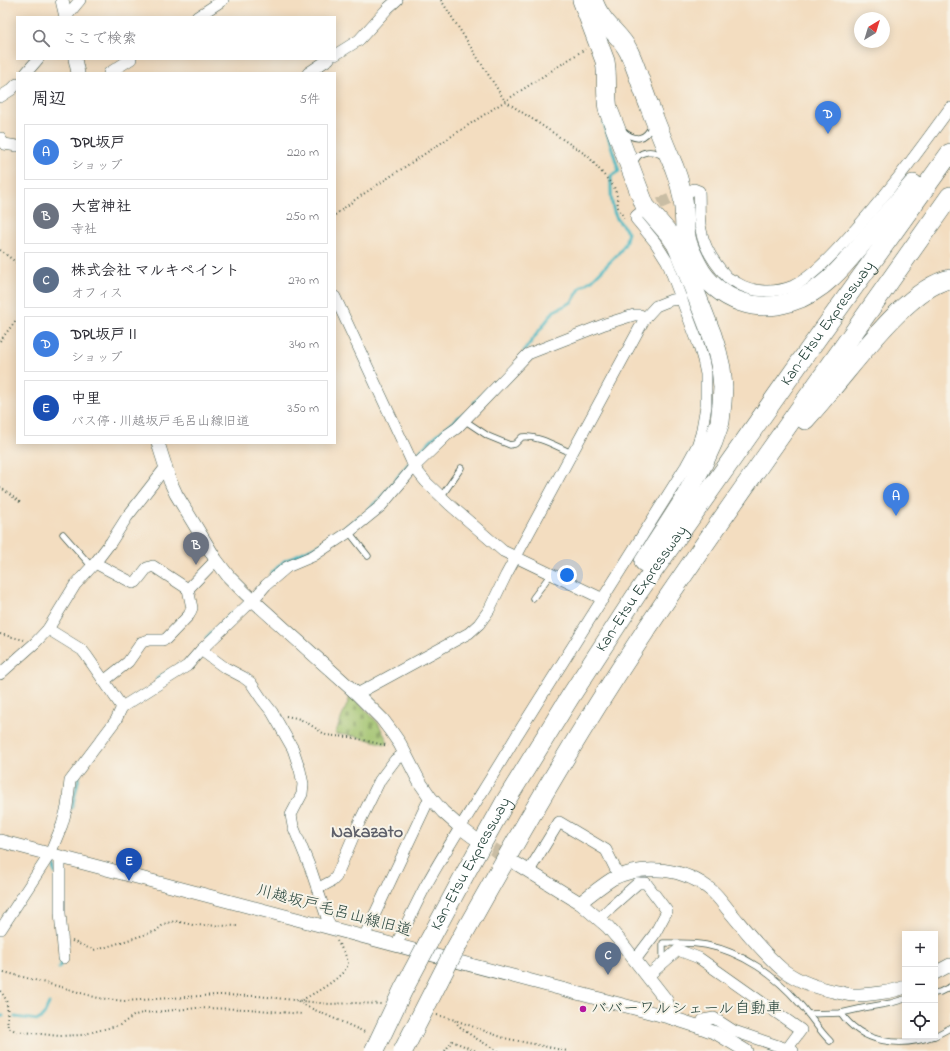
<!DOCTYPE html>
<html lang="ja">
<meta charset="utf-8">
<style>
body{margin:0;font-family:"Indie Flower","Klee One",sans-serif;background:#f2f2f3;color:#2b2b33}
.controls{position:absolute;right:12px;bottom:12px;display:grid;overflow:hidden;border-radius:0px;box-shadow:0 2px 10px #0003}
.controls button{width:36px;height:36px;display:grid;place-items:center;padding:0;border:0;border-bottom:1px solid #e1e1e2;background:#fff;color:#2b2b33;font:20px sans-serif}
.compass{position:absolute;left:854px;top:12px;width:36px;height:36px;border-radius:50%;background:#fff;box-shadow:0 2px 10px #0003;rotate:38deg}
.you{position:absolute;left:567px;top:575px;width:14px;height:14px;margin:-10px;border:3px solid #fff;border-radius:50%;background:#1a73e8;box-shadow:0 0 0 6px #1a73e833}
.badge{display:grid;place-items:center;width:26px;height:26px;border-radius:50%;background:#b45309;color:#fff;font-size:13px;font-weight:700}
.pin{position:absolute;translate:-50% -33px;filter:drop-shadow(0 1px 2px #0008)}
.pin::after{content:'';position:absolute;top:21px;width:14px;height:12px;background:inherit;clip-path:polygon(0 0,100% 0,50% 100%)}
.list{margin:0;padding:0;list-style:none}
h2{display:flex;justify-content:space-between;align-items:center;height:52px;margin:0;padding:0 16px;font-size:17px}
h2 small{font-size:13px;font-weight:400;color:#7c7c81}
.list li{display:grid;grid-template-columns:26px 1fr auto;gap:12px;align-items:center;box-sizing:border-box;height:56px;margin:0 8px 8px;padding:0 8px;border:1px solid #e1e1e2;border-radius:0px}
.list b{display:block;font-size:15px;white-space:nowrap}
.list p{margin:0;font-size:13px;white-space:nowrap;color:#7c7c81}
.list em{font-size:13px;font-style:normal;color:#7c7c81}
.icon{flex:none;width:22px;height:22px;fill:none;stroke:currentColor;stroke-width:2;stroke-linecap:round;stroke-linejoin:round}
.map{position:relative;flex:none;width:950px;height:1051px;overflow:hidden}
.search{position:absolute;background:#fff;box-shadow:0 2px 10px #0003;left:16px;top:16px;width:320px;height:44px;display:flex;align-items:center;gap:10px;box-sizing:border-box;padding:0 14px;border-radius:0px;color:#7c7c81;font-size:15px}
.panel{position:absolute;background:#fff;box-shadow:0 2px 10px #0003;left:16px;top:72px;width:320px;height:372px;border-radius:0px}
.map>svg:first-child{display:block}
.cemetery{fill:url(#cemetery-stones);stroke:#5f7f4f}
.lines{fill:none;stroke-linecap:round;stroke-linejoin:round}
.stream{stroke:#48b7c1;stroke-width:3}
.minor-tunnel{stroke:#c9bda4;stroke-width:11;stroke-dasharray:11 5.5;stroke-linecap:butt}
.tertiary-tunnel{stroke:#c9bda4;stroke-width:13;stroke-dasharray:13 6;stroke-linecap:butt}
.service-casing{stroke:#3f5549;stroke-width:7}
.minor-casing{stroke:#3f5549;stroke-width:12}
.tertiary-casing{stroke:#3f5549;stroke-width:14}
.motorway-casing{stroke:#3f5549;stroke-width:20}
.path{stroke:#3f5549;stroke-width:2;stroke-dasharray:1 3;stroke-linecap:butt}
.service{stroke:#fff;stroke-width:5.5}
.minor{stroke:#fff;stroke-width:11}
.tertiary{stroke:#fff;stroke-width:13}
.motorway{stroke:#fff;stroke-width:19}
.motorway-bridge-casing{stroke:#3f5549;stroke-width:20;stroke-linecap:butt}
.motorway-bridge{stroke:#fff;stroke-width:19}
.poi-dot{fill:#b5179e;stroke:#f7f3e8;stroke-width:1.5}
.labels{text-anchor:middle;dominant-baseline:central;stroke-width:4;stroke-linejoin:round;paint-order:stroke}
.street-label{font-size:16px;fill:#1f3d34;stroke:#f7f3e8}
.poi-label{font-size:16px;fill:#1f3d34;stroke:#f7f3e8;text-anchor:start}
.quarter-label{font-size:18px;font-weight:bold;fill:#5d5f69;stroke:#f7f3e8}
</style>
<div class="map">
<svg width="950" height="1051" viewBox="0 0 950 1051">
<defs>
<pattern id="cemetery-stones" width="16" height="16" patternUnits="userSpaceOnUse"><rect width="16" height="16" fill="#9fc16a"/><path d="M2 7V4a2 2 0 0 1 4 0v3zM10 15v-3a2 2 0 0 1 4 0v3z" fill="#819e58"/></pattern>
</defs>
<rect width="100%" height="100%" fill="#f7f3e8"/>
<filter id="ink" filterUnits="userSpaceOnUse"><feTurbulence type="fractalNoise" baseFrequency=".025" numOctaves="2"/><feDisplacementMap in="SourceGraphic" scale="8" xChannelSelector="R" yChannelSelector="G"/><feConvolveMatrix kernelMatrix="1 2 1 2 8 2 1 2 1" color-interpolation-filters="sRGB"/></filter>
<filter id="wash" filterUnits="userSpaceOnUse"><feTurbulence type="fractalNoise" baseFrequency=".012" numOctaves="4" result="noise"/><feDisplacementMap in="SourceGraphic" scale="16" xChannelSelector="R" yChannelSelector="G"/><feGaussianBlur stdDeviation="0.9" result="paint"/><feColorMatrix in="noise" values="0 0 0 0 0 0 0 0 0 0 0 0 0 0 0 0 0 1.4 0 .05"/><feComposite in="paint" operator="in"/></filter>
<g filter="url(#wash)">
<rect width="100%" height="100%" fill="#f3ddc0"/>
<path class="cemetery" d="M 350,697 L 363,707 L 378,723 L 388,742 L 387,744 L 385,744 L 355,736 L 335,734 Z"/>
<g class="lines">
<g class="stream">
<path d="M 524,351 L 554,311 L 572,302 L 581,287 L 592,280 L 618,254 L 625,244 L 628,232 C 625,228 621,224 618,220 C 610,209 611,189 611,176 L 619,171 L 604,123"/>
<path d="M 474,403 L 494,382"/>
<path d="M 414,458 L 431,440 L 464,413"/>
<path d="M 369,509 L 383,495 L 410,462"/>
<path d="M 271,574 L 284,561 L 327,541 L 360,516"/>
<path d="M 206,638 L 232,613"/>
<path d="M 157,679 L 169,671"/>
<path d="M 72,808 L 79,777"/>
<path d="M 58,852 L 65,831"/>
<path d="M 55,873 L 54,863 L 55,859"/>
<path d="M 59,968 L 61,963 L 61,959"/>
<path d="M 0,1016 L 3,1016"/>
<path d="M 15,1017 L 38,1020 C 45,1017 46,1010 49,1003"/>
</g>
</g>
</g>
<g filter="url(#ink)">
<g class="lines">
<path class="minor-tunnel" d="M 644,210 L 687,192"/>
<path class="tertiary-tunnel" d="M 476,839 L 513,861"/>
<defs>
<g id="service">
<path d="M 623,131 C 635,141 645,141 652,125"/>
<path d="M 634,164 C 638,149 654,149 665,158"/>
<path d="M 464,420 L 488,436 L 510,445 L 515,444 L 522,437 C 538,435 557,447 572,453"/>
<path d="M 441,497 L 461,468"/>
<path d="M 349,532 L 368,556"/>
<path d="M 63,534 L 92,567"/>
<path d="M 533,598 L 551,574"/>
<path d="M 663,963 L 663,943 C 677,943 692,942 706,945 C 742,952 775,975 799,1003 C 810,1015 818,1029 830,1041"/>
<path d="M 935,993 L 940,992 L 950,987"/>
<path d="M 841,1013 C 862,1044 901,1048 934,1036"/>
<path d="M 808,1014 L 841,1013 L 863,1008 L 891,1003 L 905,999"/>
<path d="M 935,1036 L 950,1028"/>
</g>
<g id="minor">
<path d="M 66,17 L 80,0"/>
<path d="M 197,17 L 223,0"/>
<path d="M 335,55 L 359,40 L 388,8 L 397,0"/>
<path d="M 26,73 L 38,59"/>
<path d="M 109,73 L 131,59"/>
<path d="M 308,73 L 329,59"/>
<path d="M 0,97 L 11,90 L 17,84"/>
<path d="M 0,138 L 4,144 L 17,146"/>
<path d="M 688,192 L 694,189 L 699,191 C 700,203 698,218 701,230 C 704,247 715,264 727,277 C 730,279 734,281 737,283 C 753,293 776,293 793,286 C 812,277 829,258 843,243 C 882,201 916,155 950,108"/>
<path d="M 335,297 L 411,460 L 414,467 L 426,482 L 449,504 L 503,551 L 603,599"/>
<path d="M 95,563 L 133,583 L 136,582 L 147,568 L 153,566 L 188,589"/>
<path d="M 48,629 L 82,650 L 86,655 L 122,707"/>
<path d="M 201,650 L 224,667 L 243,677 L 251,683 L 261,698 L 272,712 L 293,749 L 300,770 L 303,784 L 302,794 L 291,815 L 293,826 L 311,870 L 330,927"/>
<path d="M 0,674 L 35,643 L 48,629 L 75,585 L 95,563 L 111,542 L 127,517 L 165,468"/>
<path d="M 104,681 L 128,662 L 142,642 L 149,640 L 162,640 L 166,639 L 189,615 L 192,608 L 188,589 L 216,560"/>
<path d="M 357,694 L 469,633 L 479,624 L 489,610 L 506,575 L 645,318 L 656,306 L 671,300 L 682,299"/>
<path d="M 60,857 L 60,913 L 64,958"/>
<path d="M 529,871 L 559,822 L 606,850 L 619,876"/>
<path d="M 317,889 L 332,881 L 336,877 L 359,823 L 380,780 L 395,760 L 405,753"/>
<path d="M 599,919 L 611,907 L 638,883 L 646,883 L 667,911 L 654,935 L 635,960"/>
<path d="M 0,928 L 1,929 L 50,854 L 62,825 L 67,807 L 70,781 L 116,720 L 122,707 L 187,666 L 201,650 L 253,600 L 266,585 L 287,567 L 313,556 L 349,532 L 381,506 L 414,467 L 447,435 L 457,428 L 528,354 L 605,324 L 634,315 L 640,315 L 645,318"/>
<path d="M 364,937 L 430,797"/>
<path d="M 396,945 C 406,926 415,906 425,887 C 454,835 487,786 517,735 L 686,466 L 697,446 L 701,434 L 706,406 L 706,374 L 703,360 L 698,343 L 667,261 L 655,242 L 636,219 L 636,216 L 641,212"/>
<path d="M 648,976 L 678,950 L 699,958 L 801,1030 L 787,1049"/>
<path d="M 700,1027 L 703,1020 L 714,1018 L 734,1031 L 793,1051"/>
</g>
<g id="tertiary">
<path d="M 62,0 L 66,17"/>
<path d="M 75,59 L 78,73"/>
<path d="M 158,443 L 170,481 L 176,494 L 216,560 L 229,577 L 246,594 L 357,694 L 382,719 L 391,731 L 400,744 L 419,781 L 430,797 L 443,812 L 461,828 L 473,837"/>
<path d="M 0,841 L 672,1018 L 700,1027 L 716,1033 L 746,1051"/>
<path d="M 517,864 L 580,903 L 608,927 L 620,941 L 666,1000 L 672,1018"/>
<path d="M 580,903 C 591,894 601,886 612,879 C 644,863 685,868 712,891 C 719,897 724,905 730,912 C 747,932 763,953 783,970 C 800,983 821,989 842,993 C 846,994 850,995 854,995 C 867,995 894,992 905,987"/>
<path d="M 935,973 L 950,965"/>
</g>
<g id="motorway">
<path d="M 582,0 L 605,61 C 608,77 605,93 608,109 L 645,206 L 670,235 L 676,244 L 680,253 L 712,335 L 717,351 L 721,368 L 723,387 L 722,403 L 720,422 L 713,442 L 703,464 L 682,503 L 644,562"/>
<path d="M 593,0 C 595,6 597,11 601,16 C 609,29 622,37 629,52 C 637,69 642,88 649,105 C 657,126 665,146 674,167 C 679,180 683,193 684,208 C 685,219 684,230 687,241 C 689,249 694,258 698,266 C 706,282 723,296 741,302 C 773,313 808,300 832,277 C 844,266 854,253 864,241 C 881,222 897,203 913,184"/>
<path d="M 805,420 C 813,411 821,402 829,392 C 856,361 909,287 950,279"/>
<path id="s1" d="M 428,943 L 466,872 L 505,802 L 570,697 L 637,594 L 808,351 L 950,153"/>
<path d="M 454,951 C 513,845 573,740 640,639 C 691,562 745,486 798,411 C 849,340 899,268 950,196"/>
</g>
</defs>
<use href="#service" class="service-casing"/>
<use href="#minor" class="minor-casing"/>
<use href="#tertiary" class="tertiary-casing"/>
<use href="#motorway" class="motorway-casing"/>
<g class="path">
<path d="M 441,0 L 505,101 L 588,156 L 614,187 L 617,196 L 618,207 L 625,220"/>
<path d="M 335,215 L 356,199 L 505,101 L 585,49"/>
<path d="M 0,250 L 17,263"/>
<path d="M 0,341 L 17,319"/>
<path d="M 0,487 L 21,503"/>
<path d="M 0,634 L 24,640"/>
<path d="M 286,716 L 297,718 L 306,722 L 326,735 L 335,736 L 351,737 L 388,746"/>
<path d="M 72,941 L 93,950 L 100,949 L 156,931 L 164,924 L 175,921 L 193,925 L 239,926"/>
<path d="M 0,971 L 61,987 L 98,998 L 124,1001 L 217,995 L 258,996 L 329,1004 L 355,1003 L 382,1004"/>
<path d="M 0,991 C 11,1002 6,1013 8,1027 L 15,1031 L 59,1036 L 81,1035 L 120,1025 L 135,1015 L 143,1013 L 197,1008 L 248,1009 L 302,1014"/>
<path d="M 302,1000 C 313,994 347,976 348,963 C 348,958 340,946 337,941"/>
<path d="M 298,1001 L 308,1007 L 367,1033"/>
<path d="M 437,1015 L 455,1020"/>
<path d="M 445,1051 L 452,1041 L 476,1051"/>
<path d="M 498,1051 C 488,1045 458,1030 455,1020 L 504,1038 L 567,1051"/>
</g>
<use href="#service" class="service"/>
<use href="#minor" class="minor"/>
<use href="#tertiary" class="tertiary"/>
<use href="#motorway" class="motorway"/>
<defs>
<g id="motorway-bridge">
<path d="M 374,1051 L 403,990 L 428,943"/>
<path d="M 403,1051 L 454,951"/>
</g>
</defs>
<use href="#motorway-bridge" class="motorway-bridge-casing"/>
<use href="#motorway-bridge" class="motorway-bridge"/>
</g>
</g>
<circle class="poi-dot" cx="583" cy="1009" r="4"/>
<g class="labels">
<g class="street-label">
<text stroke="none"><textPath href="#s1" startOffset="738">Kan-Etsu Expressway</textPath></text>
<text stroke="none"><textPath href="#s1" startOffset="414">Kan-Etsu Expressway</textPath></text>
<text stroke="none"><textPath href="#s1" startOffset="90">Kan-Etsu Expressway</textPath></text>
<text transform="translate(334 911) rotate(15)">川越坂戸毛呂山線旧道</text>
</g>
<g class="poi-label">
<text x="591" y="1009">ババーワルシェール自動車</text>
</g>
<g class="quarter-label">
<text x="367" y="833">Nakazato</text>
</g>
</g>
</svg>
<div class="controls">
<button>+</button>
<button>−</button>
<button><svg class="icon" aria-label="locate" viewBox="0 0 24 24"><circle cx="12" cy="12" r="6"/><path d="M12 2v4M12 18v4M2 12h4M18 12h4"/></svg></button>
</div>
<svg class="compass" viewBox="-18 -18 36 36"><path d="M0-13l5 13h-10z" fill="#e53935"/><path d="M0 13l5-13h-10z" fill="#7c7c81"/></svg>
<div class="you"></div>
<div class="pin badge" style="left:896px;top:516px;background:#3f7fe0">A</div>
<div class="pin badge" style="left:196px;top:565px;background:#6b7280">B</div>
<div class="pin badge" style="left:608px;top:975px;background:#5c6f8a">C</div>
<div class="pin badge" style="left:828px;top:134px;background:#3f7fe0">D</div>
<div class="pin badge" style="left:129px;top:881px;background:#1a4fb4">E</div>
<div class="search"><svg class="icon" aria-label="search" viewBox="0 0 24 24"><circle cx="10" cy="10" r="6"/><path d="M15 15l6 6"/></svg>ここで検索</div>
<section class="panel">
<h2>周辺<small>5件</small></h2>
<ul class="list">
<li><span class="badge" style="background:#3f7fe0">A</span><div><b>DPL坂戸</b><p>ショップ</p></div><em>220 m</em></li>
<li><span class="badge" style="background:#6b7280">B</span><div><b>大宮神社</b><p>寺社</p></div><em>250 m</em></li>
<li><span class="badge" style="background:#5c6f8a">C</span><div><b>株式会社 マルキペイント</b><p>オフィス</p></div><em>270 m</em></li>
<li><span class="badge" style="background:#3f7fe0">D</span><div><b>DPL坂戸Ⅱ</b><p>ショップ</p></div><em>340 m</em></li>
<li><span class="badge" style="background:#1a4fb4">E</span><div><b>中里</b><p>バス停 · 川越坂戸毛呂山線旧道</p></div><em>350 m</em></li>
</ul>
</section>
</div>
